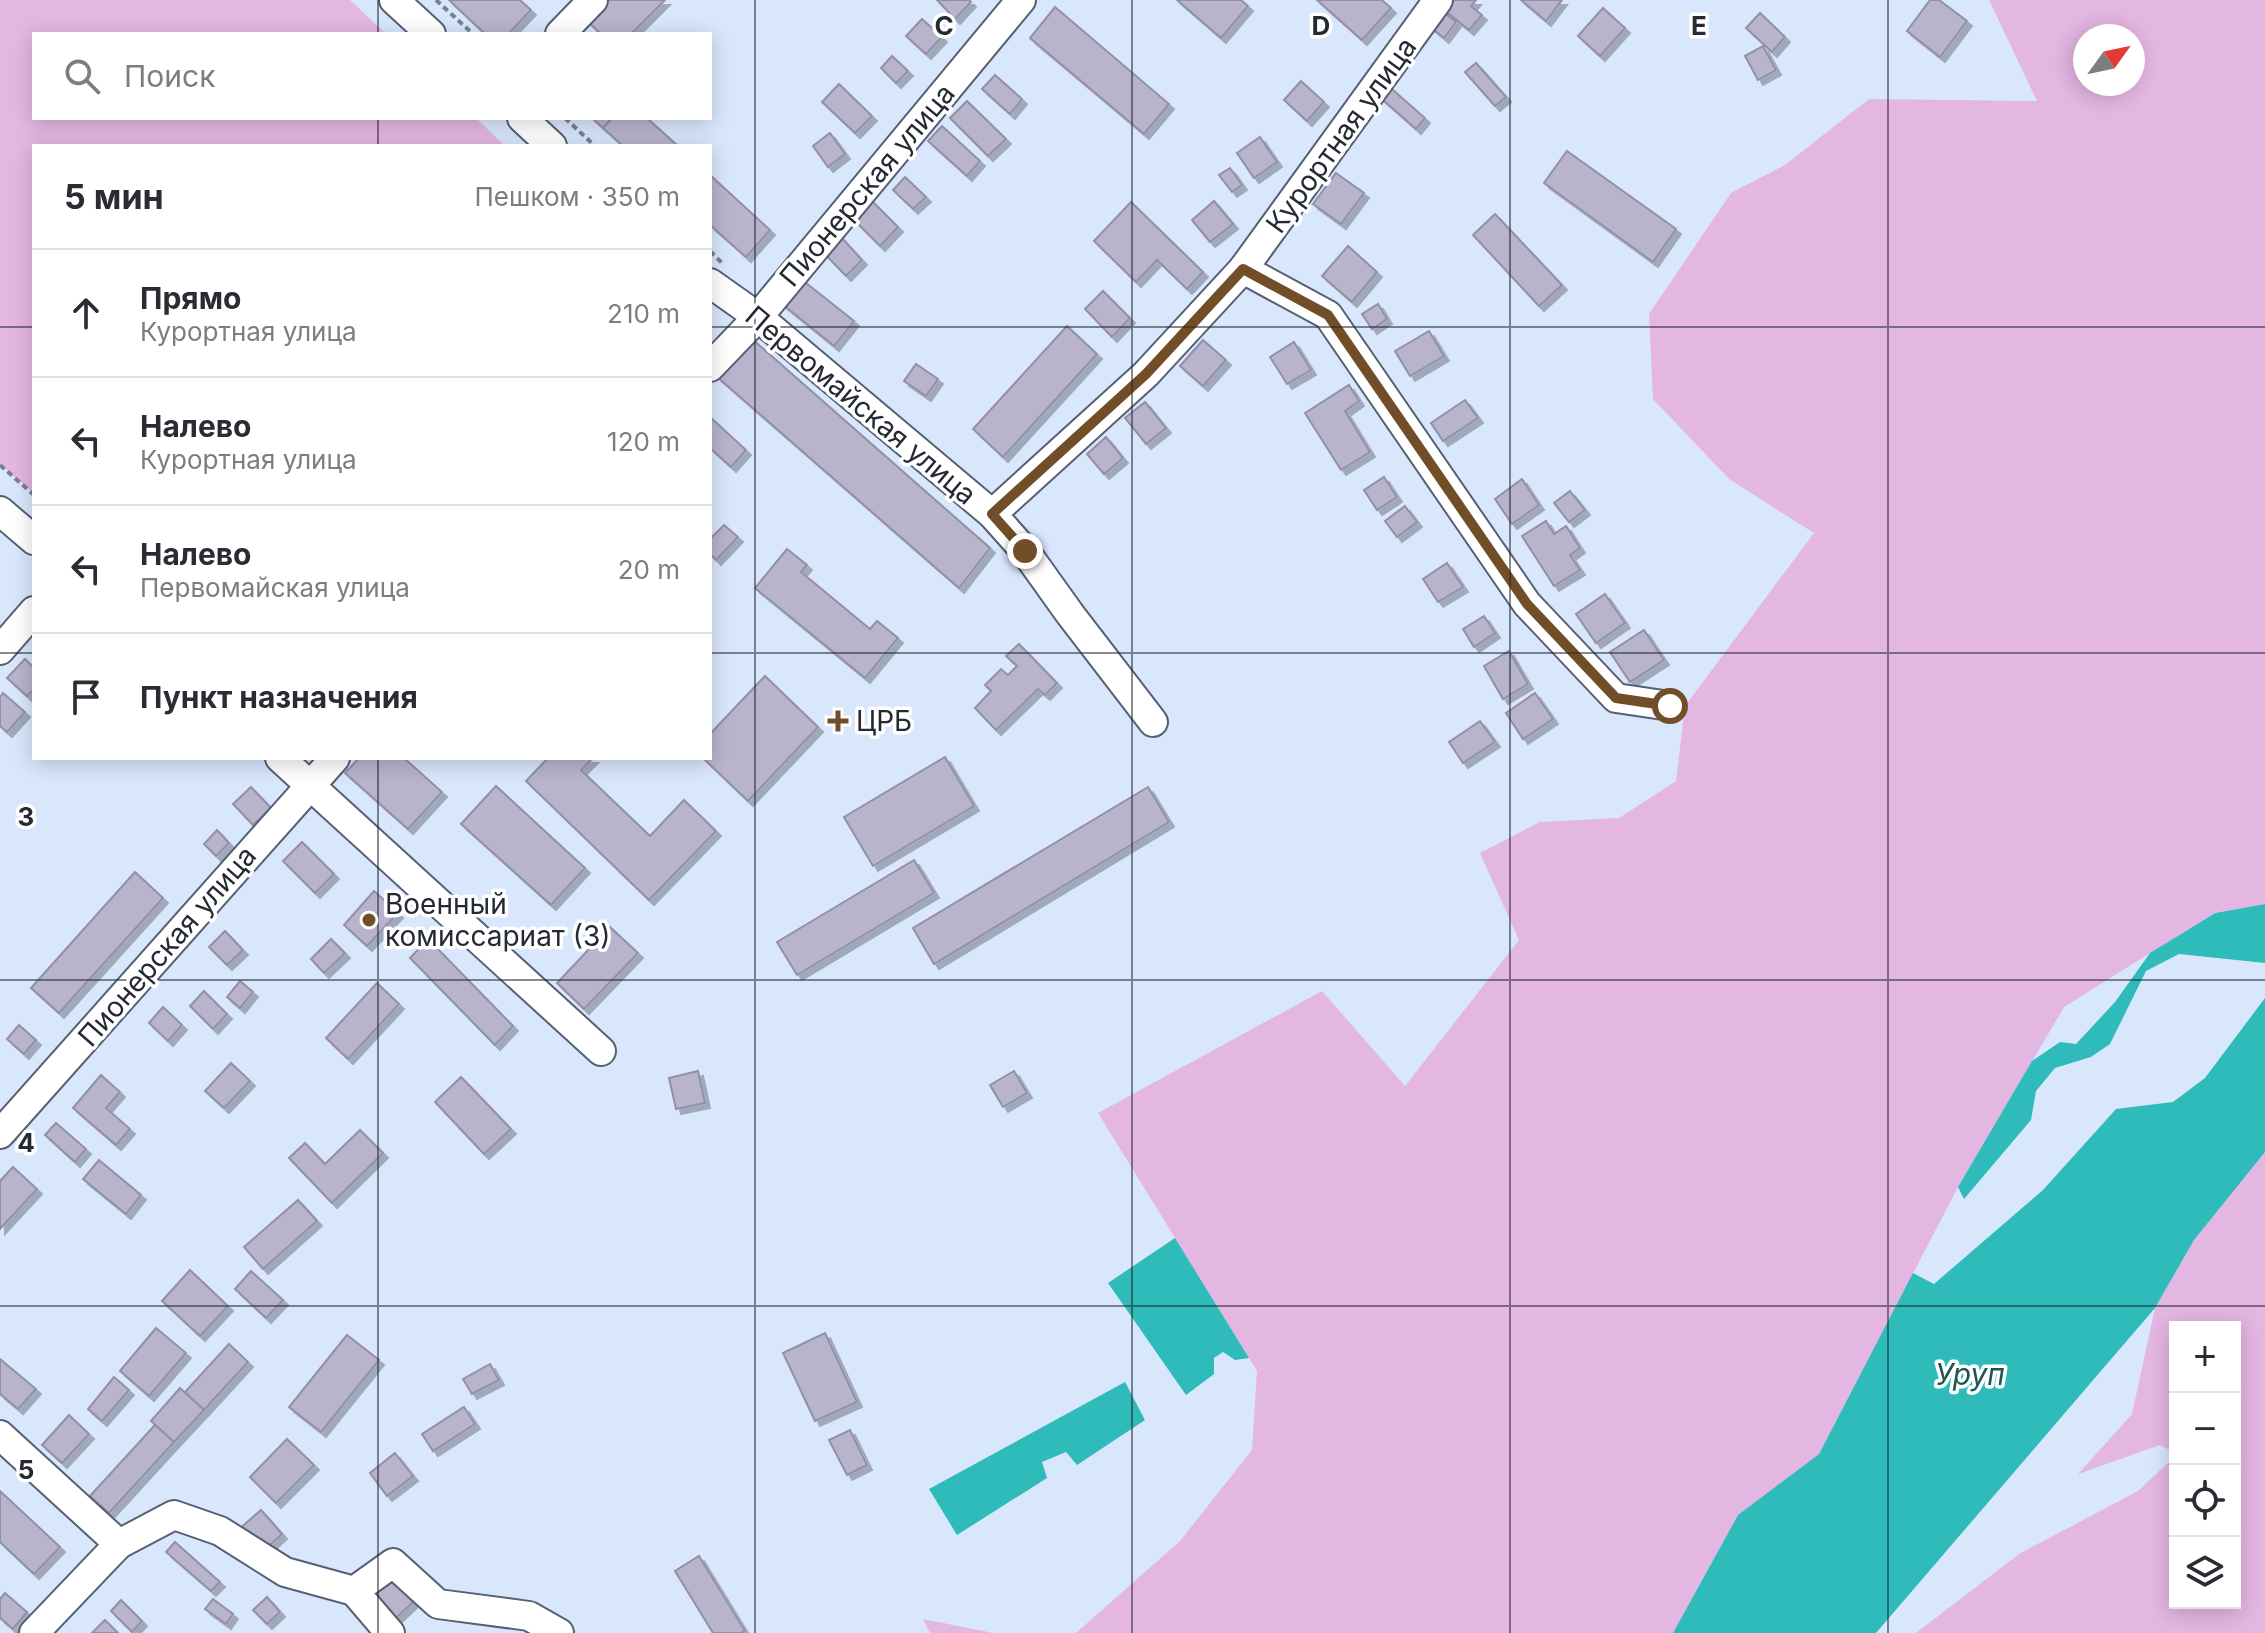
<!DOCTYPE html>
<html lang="ru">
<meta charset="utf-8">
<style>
body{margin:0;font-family:Inter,sans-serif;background:#f7f7f7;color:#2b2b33}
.controls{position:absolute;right:24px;bottom:24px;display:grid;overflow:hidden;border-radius:0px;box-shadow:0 4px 20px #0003}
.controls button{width:72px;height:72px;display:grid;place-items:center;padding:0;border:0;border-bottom:2px solid #e1e1e2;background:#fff;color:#2b2b33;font:40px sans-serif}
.compass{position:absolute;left:2073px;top:24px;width:72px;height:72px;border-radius:50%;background:#fff;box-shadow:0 4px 20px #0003;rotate:57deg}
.stop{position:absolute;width:24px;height:24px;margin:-18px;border:6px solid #714e27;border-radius:50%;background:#fff}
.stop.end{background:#714e27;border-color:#fff;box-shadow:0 2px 8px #0008}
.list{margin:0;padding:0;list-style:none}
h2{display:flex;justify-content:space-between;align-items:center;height:104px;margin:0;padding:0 32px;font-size:34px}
h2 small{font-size:26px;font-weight:400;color:#7c7c81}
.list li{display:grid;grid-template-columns:52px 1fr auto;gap:24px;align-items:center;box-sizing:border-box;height:128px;padding:0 32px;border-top:2px solid #e1e1e2}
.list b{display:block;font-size:30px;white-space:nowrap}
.list p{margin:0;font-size:26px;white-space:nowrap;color:#7c7c81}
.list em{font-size:26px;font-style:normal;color:#7c7c81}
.icon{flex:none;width:44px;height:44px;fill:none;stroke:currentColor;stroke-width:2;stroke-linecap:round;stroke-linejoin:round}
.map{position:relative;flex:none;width:2265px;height:1633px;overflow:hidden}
.search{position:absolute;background:#fff;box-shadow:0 4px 20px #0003;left:32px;top:32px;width:680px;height:88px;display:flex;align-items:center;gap:20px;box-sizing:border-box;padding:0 28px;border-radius:0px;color:#7c7c81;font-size:30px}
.panel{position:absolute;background:#fff;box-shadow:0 4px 20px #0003;left:32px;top:144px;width:680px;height:616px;border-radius:0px}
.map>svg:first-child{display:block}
.green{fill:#e4b6e2;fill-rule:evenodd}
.water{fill:#2ebbb9}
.building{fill:#b8b4cc;stroke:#938fa6;stroke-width:2;filter:url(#shadow)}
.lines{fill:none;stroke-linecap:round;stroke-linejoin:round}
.minor-casing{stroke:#556073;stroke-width:32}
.path{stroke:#78818f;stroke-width:4;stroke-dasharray:6 4;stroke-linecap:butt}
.minor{stroke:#fff;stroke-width:28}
.route{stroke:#714e27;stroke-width:10}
.grid{fill:none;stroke:#252a32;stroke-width:2;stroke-opacity:0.55}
.poi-dot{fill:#714e27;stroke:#fff;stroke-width:3}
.labels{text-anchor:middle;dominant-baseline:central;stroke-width:7;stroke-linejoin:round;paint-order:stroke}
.street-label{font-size:28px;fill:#252a32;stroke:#fff}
.poi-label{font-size:28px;fill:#252a32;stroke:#fff;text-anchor:start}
.water-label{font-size:30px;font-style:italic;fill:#1d5554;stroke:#fff}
.grid-label{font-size:26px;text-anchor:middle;font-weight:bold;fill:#252a32;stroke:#fff;stroke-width:7;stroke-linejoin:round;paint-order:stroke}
</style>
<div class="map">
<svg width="2265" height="1633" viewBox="0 0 2265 1633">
<defs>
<filter id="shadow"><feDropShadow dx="5" dy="5" stdDeviation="0" flood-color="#0004"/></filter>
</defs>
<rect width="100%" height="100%" fill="#d9e7fd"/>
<g class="green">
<path d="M 0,0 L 350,0 L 386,34 L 34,34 L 34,118 L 476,118 L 505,146 L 34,146 L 34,494 L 0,464 Z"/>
<path d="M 1989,0 L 2265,0 L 2265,904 L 2214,913 L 2064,1007 L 1958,1187 L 1819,1454 L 1738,1515 L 1673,1633 L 1076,1633 L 1180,1541 L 1252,1450 L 1257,1371 L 1098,1113 L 1322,991 L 1405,1086 L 1519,940 L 1480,853 L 1540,822 L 1619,818 L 1676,781 L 1685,706 L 1814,533 L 1729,479 L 1653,399 L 1649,314 L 1731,193 L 1785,165 L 1869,99 L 2037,101 ZM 2085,36 L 2133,36 L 2133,84 L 2085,84 Z"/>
<path d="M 2265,1152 L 2265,1633 L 1916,1633 L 2019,1554 L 2138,1491 L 2175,1456 L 2175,1603 L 2235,1603 L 2235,1327 L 2175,1327 L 2175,1453 L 2160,1445 L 2078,1474 L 2132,1414 L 2155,1308 L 2194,1240 Z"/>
<path d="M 923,1619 L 993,1633 L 930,1633 Z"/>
</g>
<g class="water">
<path d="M 2265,904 L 2265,963 L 2179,954 L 2146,971 L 2110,1044 L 2091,1057 L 2055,1068 L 2036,1091 L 2031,1120 L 1964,1199 L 1958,1187 L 2032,1061 L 2060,1042 L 2076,1044 L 2115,1002 L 2150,953 L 2215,913 Z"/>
<path d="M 2265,998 L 2265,1152 L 2194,1240 L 2155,1308 L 1876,1633 L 1673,1633 L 1738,1515 L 1819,1454 L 1913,1273 L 1934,1284 L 2043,1190 L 2116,1109 L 2173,1102 L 2205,1078 Z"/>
<path d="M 1175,1238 L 1249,1358 L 1235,1360 L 1223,1352 L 1214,1358 L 1214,1374 L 1186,1395 L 1108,1283 Z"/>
<path d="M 1125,1382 L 1145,1420 L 1077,1465 L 1066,1452 L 1042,1462 L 1047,1478 L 957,1535 L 929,1489 Z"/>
</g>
<g class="building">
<path d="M 449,0 L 520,0 L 531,10 L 508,34 L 485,34 Z"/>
<path d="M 606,0 L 665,0 L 631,34 L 601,34 L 586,20 Z"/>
<path d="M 937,0 L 969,0 L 971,2 L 955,19 Z"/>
<path d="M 1177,0 L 1241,0 L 1248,6 L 1221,38 Z"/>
<path d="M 1317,0 L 1382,0 L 1391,8 L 1362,40 Z"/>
<path d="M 1442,0 L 1476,0 L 1471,6 L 1482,15 L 1469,30 L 1438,5 Z"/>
<path d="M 1521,0 L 1562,0 L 1546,21 Z"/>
<path d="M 1930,0 L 1939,0 L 1967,21 L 1940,57 L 1907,31 Z"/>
<path d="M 1055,7 L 1169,104 L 1144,134 L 1030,38 Z"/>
<path d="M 1603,8 L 1625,28 L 1600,56 L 1578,36 Z"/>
<path d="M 1441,10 L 1456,22 L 1444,38 L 1428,25 Z"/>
<path d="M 1760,13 L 1785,37 L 1772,52 L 1746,28 Z"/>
<path d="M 922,19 L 942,37 L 926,54 L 906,36 Z"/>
<path d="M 1763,46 L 1776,70 L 1758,80 L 1745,56 Z"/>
<path d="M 892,56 L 908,71 L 896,83 L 881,68 Z"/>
<path d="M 1476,63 L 1506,97 L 1495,106 L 1465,72 Z"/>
<path d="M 995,75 L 1022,99 L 1010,114 L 982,89 Z"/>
<path d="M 1301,81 L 1324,102 L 1307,121 L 1284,100 Z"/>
<path d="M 1385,83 L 1425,118 L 1416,129 L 1376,94 Z"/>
<path d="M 839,84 L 872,116 L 855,133 L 822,102 Z"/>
<path d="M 967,101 L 1006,139 L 988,156 L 950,118 Z"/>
<path d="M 592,118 L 612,118 L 603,128 Z"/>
<path d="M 612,118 L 647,118 L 678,146 L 623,146 L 603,128 Z"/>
<path d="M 942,126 L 980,161 L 967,176 L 928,141 Z"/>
<path d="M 830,133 L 845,154 L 828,167 L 813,146 Z"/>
<path d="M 1260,137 L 1277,162 L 1254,178 L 1237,153 Z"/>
<path d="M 1567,151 L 1676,229 L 1653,262 L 1544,183 Z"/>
<path d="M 1230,168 L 1242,185 L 1232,192 L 1219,175 Z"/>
<path d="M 1336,173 L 1364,193 L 1341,224 L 1313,204 Z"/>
<path d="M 710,175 L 770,230 L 746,257 L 710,225 Z"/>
<path d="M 905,177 L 926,197 L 913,209 L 893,190 Z"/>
<path d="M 1214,201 L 1233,224 L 1210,242 L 1192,220 Z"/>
<path d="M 873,202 L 898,227 L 880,246 L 854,220 Z"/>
<path d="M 1131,202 L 1203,272 L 1187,289 L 1157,260 L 1136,282 L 1094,241 Z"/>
<path d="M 1495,214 L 1562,285 L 1539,306 L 1473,235 Z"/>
<path d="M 840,236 L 862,260 L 846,276 L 823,252 Z"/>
<path d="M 1348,246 L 1377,272 L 1352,302 L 1322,276 Z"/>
<path d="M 801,279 L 854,321 L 834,346 L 781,303 Z"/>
<path d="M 1103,291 L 1130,318 L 1112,337 L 1085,309 Z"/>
<path d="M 1378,304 L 1387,319 L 1372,329 L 1362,314 Z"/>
<path d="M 1067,326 L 1097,354 L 1003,457 L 973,429 Z"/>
<path d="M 1429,331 L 1444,356 L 1410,376 L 1395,351 Z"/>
<path d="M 751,338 L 990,548 L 959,588 L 716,376 Z"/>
<path d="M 1203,340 L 1226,360 L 1203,386 L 1180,366 Z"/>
<path d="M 1294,342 L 1311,370 L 1287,384 L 1270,357 Z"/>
<path d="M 916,364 L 938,379 L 926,396 L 904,381 Z"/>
<path d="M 1349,385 L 1359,401 L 1345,411 L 1370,452 L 1341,470 L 1305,413 Z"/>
<path d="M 1465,400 L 1478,418 L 1443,441 L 1431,423 Z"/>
<path d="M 1145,402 L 1166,428 L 1146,444 L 1125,418 Z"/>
<path d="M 710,417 L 746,450 L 731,467 L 710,448 Z"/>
<path d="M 1106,437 L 1123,458 L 1104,474 L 1087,454 Z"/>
<path d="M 1384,477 L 1397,497 L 1377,510 L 1364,490 Z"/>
<path d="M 1522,479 L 1539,505 L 1512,524 L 1495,499 Z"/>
<path d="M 1570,491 L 1585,510 L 1569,522 L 1554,503 Z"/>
<path d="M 1405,506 L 1417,522 L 1397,537 L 1385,521 Z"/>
<path d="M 1546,521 L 1554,534 L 1566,526 L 1580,548 L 1570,555 L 1580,570 L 1554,586 L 1522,536 Z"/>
<path d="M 724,525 L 738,537 L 716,560 L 710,554 L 710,539 Z"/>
<path d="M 787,549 L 807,565 L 801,572 L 870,629 L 877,621 L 898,638 L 865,678 L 755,588 Z"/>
<path d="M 1447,563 L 1463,587 L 1438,602 L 1423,579 Z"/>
<path d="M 1605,594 L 1625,623 L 1596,643 L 1576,614 Z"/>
<path d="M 1484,616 L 1495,633 L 1474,647 L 1463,629 Z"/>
<path d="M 1644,630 L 1664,660 L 1630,682 L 1610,652 Z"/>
<path d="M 1019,644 L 1057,683 L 1045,695 L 1038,689 L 996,730 L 975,708 L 991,691 L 985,685 L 1001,669 L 1008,675 L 1017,666 L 1006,656 Z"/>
<path d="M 1509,651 L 1528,684 L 1503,699 L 1484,666 Z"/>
<path d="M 25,659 L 34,668 L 34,689 L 27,696 L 7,678 Z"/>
<path d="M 765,676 L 818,727 L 748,801 L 703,758 L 710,758 L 710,734 Z"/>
<path d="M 3,693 L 25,712 L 7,732 L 0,726 L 0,697 Z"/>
<path d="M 1535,693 L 1553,719 L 1523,739 L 1506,713 Z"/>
<path d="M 1480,721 L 1495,742 L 1463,763 L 1449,742 Z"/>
<path d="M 945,757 L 974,806 L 873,866 L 844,817 Z"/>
<path d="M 359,758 L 404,758 L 442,792 L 408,829 L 345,773 Z"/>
<path d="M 548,758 L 593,758 L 581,770 L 650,836 L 684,800 L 716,831 L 649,900 L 526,781 Z"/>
<path d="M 496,786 L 585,868 L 551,905 L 461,824 Z"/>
<path d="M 251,787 L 271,808 L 253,825 L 233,804 Z"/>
<path d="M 1148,787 L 1169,822 L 934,964 L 913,928 Z"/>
<path d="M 217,830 L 229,843 L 216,856 L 204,844 Z"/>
<path d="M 302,842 L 334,874 L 315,893 L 283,861 Z"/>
<path d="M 914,860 L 934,893 L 797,975 L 777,942 Z"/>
<path d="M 135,872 L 163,898 L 59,1013 L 31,988 Z"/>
<path d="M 374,891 L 398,913 L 367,946 L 344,925 Z"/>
<path d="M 610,927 L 638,953 L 584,1009 L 557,983 Z"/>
<path d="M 225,931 L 243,950 L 227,965 L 209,947 Z"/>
<path d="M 331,939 L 345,953 L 324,973 L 311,959 Z"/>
<path d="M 428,939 L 513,1026 L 495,1045 L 410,958 Z"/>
<path d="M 240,981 L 253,992 L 240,1008 L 227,997 Z"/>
<path d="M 377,983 L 399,1004 L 348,1059 L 326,1038 Z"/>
<path d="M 204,991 L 227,1014 L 213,1029 L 190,1006 Z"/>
<path d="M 163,1007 L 182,1025 L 168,1041 L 149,1023 Z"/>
<path d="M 19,1025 L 36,1040 L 24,1054 L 7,1039 Z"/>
<path d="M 231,1063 L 250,1081 L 224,1108 L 205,1091 Z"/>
<path d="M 698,1071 L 705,1103 L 676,1109 L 669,1078 Z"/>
<path d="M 1014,1071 L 1027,1093 L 1003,1107 L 990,1085 Z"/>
<path d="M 101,1075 L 120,1092 L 106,1108 L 130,1129 L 116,1145 L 73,1108 Z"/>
<path d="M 461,1077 L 511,1129 L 484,1154 L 435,1102 Z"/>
<path d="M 56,1123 L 86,1149 L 75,1162 L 45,1135 Z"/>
<path d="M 360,1130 L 383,1153 L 332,1203 L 289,1158 L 305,1143 L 325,1164 Z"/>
<path d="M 99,1160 L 141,1195 L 126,1214 L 83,1179 Z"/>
<path d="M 13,1167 L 37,1189 L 0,1229 L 0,1181 Z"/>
<path d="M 298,1200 L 317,1221 L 263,1269 L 244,1247 Z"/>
<path d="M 190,1270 L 228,1306 L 200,1336 L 162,1301 Z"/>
<path d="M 251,1271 L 283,1300 L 266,1318 L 235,1289 Z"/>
<path d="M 156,1328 L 186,1353 L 149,1396 L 120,1371 Z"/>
<path d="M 825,1333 L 857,1402 L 815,1421 L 783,1353 Z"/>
<path d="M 347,1335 L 379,1360 L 321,1432 L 289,1407 Z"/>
<path d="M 229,1344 L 248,1362 L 204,1410 L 185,1392 Z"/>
<path d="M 0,1359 L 36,1389 L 18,1409 L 0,1394 Z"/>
<path d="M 490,1364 L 499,1380 L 472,1394 L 463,1379 Z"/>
<path d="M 114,1377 L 129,1390 L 102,1421 L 88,1409 Z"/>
<path d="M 180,1388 L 204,1410 L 174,1442 L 151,1421 Z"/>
<path d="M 464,1407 L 475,1424 L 433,1451 L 422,1434 Z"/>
<path d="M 69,1415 L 89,1434 L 62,1463 L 42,1445 Z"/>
<path d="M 155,1425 L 174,1442 L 109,1513 L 90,1496 Z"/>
<path d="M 850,1430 L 867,1465 L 847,1475 L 829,1440 Z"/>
<path d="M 287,1439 L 314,1465 L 276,1503 L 250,1477 Z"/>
<path d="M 395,1453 L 413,1476 L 387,1496 L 370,1473 Z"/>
<path d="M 0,1491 L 60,1547 L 34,1574 L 0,1542 Z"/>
<path d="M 261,1510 L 282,1534 L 259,1555 L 237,1531 Z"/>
<path d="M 175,1542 L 220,1582 L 211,1591 L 166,1552 Z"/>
<path d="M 699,1556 L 745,1631 L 741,1633 L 713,1633 L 675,1571 Z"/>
<path d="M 387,1573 L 413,1602 L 395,1619 L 369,1590 Z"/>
<path d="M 5,1593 L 27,1612 L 13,1629 L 0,1618 L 0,1599 Z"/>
<path d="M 267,1597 L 280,1612 L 267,1624 L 253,1610 Z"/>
<path d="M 213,1599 L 233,1614 L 226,1624 L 205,1609 Z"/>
<path d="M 121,1600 L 142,1621 L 132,1632 L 111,1611 Z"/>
<path d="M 105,1620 L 118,1633 L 92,1633 Z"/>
</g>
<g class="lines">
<defs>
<g id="minor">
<path d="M 394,0 L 431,34"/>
<path d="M 560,34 L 593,0"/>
<path d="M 522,118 L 552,146"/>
<path d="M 1243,269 L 1328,315 L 1527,604 L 1616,698 L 1670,706"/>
<path d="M 710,283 L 758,317 L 992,514 L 1025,551 L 1070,614 L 1153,722"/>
<path d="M 710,367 L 758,317 L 1021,0"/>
<path d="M 0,511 L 34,540"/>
<path d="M 992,514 L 1146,374 L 1243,269 L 1438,0"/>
<path d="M 0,650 L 34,611"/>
<path d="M 280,758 L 601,1051"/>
<path d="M 0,1134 L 335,758"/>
<path d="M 0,1435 L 119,1544 L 174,1515 L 220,1531 L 285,1572 L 354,1591 L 390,1633"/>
<path d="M 354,1591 L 393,1563 L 438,1604 L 529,1616 L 559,1633"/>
<path d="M 34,1633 L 119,1544"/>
</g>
</defs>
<use href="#minor" class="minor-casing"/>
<g class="path">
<path d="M 436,0 L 473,34"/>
<path d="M 565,118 L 595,146"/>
<path d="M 710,251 L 722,263"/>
<path d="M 0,465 L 34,495"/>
</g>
<use href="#minor" class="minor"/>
</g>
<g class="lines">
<path class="route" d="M 1025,551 L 992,514 L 1146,374 L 1243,269 L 1328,315 L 1527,604 L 1616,698 L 1670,706"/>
</g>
<path class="grid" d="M 378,0 L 378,34M 755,0 L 755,1633M 1132,0 L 1132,1633M 1510,0 L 1510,1633M 1888,0 L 1888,1633M 378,118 L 378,146M 0,327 L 34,327M 710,327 L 2265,327M 0,653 L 34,653M 710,653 L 2265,653M 378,758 L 378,1633M 0,980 L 2265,980M 0,1306 L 2265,1306"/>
<g class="poi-dot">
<path d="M834 709h8v8h8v8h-8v8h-8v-8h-8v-8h8z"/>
<circle cx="369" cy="920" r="8"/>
</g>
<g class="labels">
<g class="street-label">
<text transform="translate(1341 135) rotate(-54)">Курортная улица</text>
<text transform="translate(867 185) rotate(-50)">Пионерская улица</text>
<text transform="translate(861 405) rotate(40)">Первомайская улица</text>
<text transform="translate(167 946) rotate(-49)">Пионерская улица</text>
</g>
<g class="poi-label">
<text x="856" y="721">ЦРБ</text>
<text x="385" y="904">Военный<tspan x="385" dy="32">комиссариат (3)</tspan></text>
</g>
<g class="water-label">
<text x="1970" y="1374">Уруп</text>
</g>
</g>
<g class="grid-label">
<text x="944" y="35">C</text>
<text x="1321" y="35">D</text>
<text x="1699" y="35">E</text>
<text x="26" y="826">3</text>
<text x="26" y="1152">4</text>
<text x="26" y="1479">5</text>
</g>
</svg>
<div class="controls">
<button>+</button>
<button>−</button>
<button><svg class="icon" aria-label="locate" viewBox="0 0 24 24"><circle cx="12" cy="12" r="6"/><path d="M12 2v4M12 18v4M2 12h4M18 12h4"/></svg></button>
<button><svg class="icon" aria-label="layers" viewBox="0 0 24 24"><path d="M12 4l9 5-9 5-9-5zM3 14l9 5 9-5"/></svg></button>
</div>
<svg class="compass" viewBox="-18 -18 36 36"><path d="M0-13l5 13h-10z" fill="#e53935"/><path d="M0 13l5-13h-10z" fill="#7c7c81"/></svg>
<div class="stop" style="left:1670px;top:706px"></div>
<div class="stop end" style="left:1025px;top:551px"></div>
<div class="search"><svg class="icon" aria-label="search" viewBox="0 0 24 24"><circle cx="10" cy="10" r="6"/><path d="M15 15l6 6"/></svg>Поиск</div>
<section class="panel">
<h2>5 мин<small>Пешком · 350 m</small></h2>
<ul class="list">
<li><svg class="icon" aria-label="ahead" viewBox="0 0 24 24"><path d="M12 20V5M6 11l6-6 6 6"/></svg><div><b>Прямо</b><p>Курортная улица</p></div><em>210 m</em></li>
<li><svg class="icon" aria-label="left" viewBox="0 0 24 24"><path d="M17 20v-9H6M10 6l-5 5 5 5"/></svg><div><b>Налево</b><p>Курортная улица</p></div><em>120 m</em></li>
<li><svg class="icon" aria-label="left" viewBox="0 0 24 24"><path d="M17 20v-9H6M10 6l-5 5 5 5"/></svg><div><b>Налево</b><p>Первомайская улица</p></div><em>20 m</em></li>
<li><svg class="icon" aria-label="arrive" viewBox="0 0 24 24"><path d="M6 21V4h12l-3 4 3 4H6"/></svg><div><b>Пункт назначения</b></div></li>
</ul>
</section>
</div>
